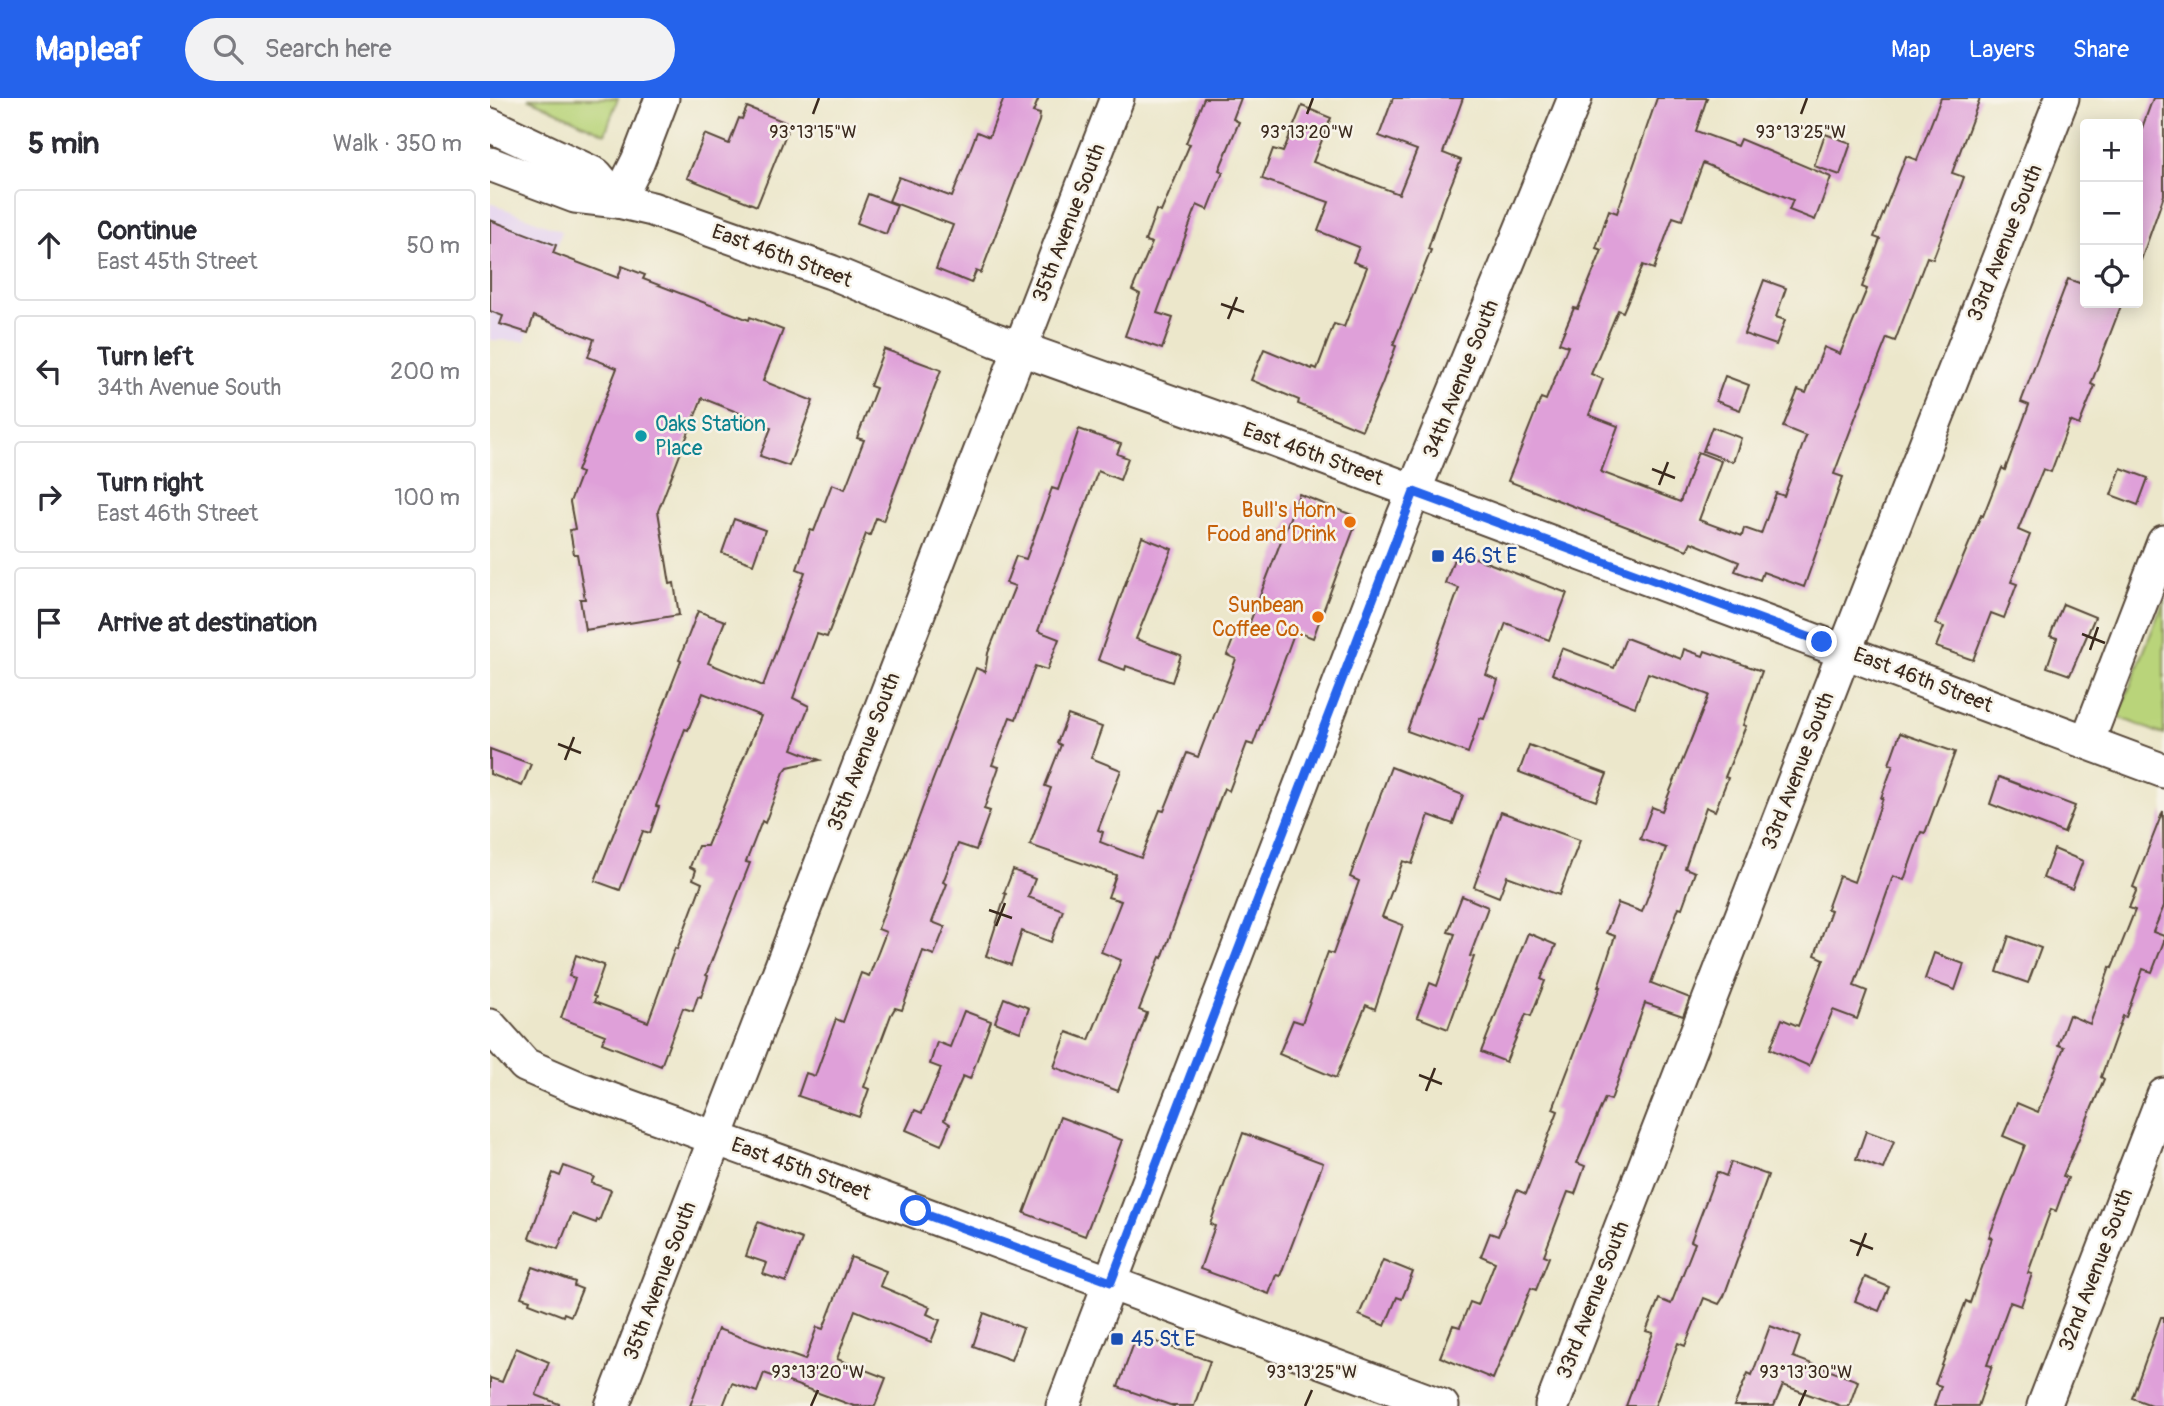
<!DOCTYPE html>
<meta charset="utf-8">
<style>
body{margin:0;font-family:Pangolin,sans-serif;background:#f2f2f3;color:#2b2b33}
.controls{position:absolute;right:21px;top:21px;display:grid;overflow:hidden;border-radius:7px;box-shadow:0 4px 18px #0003}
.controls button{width:63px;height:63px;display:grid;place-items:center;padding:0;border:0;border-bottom:2px solid #e1e1e2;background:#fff;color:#2b2b33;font:35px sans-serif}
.stop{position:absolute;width:21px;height:21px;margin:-16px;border:5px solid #2563eb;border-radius:50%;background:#fff}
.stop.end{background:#2563eb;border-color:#fff;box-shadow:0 2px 7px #0008}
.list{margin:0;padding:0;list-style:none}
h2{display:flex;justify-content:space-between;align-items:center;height:91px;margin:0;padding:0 28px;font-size:30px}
h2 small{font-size:23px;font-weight:400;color:#7c7c81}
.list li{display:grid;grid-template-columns:46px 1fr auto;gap:21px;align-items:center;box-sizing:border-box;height:112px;margin:0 14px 14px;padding:0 14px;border:2px solid #e1e1e2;border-radius:7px}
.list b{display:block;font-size:26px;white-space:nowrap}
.list p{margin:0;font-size:23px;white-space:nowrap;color:#7c7c81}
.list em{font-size:23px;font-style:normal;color:#7c7c81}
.icon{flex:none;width:38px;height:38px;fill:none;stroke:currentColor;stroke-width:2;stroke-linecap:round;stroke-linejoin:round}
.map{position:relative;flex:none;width:1674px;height:1308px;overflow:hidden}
header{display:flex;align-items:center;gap:42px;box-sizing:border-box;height:98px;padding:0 35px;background:#2563eb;color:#fff}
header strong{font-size:33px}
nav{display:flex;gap:38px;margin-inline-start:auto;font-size:24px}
.search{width:490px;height:63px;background:#f2f2f3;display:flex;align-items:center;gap:18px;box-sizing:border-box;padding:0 24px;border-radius:38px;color:#7c7c81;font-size:26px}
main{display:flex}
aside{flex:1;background:#fff}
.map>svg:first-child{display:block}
.built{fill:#e5d3f1}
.green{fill:#b9d47a;stroke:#7a7f4c;stroke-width:2}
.building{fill:#dfa0d9}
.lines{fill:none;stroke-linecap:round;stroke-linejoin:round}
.minor-casing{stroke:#564638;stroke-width:37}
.minor{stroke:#fff;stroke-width:33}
.route{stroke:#2563eb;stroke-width:9}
.ticks{fill:none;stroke:#3b2a1e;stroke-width:2.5}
.culture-dot{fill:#0f9aa8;stroke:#f7f3e8;stroke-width:2.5}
.food-dot{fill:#e8710a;stroke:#f7f3e8;stroke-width:2.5}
.transit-dot{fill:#1a4fb4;stroke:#f7f3e8;stroke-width:2.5}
.labels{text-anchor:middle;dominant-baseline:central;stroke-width:5;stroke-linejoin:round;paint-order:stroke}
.street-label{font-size:21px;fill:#3b2a1e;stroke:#f7f3e8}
.culture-label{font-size:21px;fill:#0d838f;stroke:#f7f3e8;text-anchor:start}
.food-label{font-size:21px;fill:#c56008;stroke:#f7f3e8;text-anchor:end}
.transit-label{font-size:21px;fill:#164399;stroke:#f7f3e8;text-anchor:start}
.ticks-label{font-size:18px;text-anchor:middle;fill:#3b2a1e;stroke:#f7f3e8;stroke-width:5;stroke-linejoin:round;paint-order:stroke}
</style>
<header>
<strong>Mapleaf</strong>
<div class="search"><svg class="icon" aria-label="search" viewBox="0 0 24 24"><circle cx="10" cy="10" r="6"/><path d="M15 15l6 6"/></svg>Search here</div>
<nav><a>Map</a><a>Layers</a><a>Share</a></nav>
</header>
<main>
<aside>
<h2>5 min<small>Walk · 350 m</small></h2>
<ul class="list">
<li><svg class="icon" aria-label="ahead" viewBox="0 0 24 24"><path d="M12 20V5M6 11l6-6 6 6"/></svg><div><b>Continue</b><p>East 45th Street</p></div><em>50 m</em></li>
<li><svg class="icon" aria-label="left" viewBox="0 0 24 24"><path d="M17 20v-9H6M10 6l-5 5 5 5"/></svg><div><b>Turn left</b><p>34th Avenue South</p></div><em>200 m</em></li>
<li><svg class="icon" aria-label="right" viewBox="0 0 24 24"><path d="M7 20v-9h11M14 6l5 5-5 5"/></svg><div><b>Turn right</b><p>East 46th Street</p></div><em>100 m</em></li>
<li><svg class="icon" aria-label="arrive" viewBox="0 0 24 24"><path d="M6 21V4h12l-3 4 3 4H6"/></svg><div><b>Arrive at destination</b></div></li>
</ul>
</aside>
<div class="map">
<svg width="1674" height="1308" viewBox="0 0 1674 1308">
<rect width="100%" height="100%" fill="#f7f3e8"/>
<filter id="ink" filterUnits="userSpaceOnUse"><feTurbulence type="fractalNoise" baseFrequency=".0143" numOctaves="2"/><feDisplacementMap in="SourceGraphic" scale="14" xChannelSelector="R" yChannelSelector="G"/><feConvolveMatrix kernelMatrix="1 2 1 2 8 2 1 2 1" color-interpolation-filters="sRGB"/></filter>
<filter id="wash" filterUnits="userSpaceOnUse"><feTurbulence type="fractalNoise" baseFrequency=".00686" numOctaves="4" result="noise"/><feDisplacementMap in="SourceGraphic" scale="28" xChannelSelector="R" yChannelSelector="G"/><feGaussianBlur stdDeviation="1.57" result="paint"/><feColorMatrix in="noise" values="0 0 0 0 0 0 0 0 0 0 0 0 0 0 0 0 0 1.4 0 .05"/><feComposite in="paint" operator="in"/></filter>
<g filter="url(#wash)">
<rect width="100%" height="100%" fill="#ece7cb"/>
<path class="built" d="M 0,105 L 72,133 L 35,243 L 0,242 Z"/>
<g class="green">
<path d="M 38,0 L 128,0 L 115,36 Z"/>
<path d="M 1674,502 L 1674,637 L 1628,619 Z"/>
</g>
<g id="blocks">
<g class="building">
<path d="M 514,0 L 549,0 L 543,14 L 550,16 L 549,23 L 491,175 L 486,173 L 481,185 L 446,171 L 463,127 L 399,103 L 409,79 L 462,99 L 487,34 L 499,39 Z"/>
<path d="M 714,0 L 751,0 L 743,21 L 749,24 L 729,72 L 733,74 L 718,112 L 707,107 L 667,215 L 683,220 L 672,251 L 635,238 L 650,196 L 642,192 L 662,145 L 655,143 L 666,112 L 671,114 L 700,46 L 696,45 Z"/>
<path d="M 903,0 L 973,0 L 953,55 L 971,62 L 952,109 L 938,151 L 941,152 L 903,247 L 906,248 L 892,286 L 872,332 L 808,306 L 809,302 L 761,282 L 774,251 L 822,271 L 823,269 L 827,271 L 844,226 L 854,229 L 877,169 L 863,164 L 869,149 L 828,133 L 839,104 L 772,81 L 783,51 L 793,54 L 812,8 L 841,20 L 823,64 L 909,96 L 927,52 L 889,38 Z"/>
<path d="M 1167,0 L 1217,0 L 1206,33 L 1247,48 L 1250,41 L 1341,79 L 1325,122 L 1299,112 L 1303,102 L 1213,65 L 1192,122 L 1183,119 L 1164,171 L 1153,167 L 1133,214 L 1128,212 L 1101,276 L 1113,281 L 1099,317 L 1128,328 L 1111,374 L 1190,404 L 1208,354 L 1231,363 L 1209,422 L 1252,438 L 1254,430 L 1271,436 L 1286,395 L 1294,398 L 1316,338 L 1293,329 L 1308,292 L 1316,295 L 1334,249 L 1350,256 L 1377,191 L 1372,189 L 1390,141 L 1384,139 L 1416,58 L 1427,62 L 1451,0 L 1490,0 L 1462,75 L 1474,79 L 1459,119 L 1443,161 L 1437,159 L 1405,243 L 1397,240 L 1367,315 L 1344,376 L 1353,379 L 1314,489 L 1273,474 L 1270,482 L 1245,473 L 1249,464 L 1201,444 L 1197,452 L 1018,383 L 1051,300 L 1056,302 L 1078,248 L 1069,245 L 1084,210 L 1088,211 L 1112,152 L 1106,150 L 1119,112 L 1127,115 Z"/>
<path d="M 1663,0 L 1674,0 L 1674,97 L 1651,162 L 1648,161 L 1648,41 Z"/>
<path d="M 257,9 L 300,26 L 267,108 L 197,80 L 215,36 L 239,46 L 249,20 L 252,21 Z"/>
<path d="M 1335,36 L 1361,45 L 1350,77 L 1324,68 Z"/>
<path d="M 378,96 L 407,107 L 396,136 L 367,125 Z"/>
<path d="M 0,122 L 66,147 L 63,155 L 128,180 L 132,168 L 155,177 L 153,181 L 259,222 L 260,219 L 293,232 L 273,283 L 323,303 L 299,368 L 270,358 L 281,330 L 276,328 L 277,326 L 212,300 L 168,413 L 180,486 L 184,485 L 189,517 L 95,532 L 90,501 L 95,501 L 87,456 L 84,456 L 80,432 L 85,431 L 80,404 L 91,375 L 87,373 L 127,270 L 98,259 L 104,241 L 44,218 L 38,235 L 10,226 L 13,218 L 0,213 Z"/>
<path d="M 1578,181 L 1595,187 L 1595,205 L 1632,205 L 1601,286 L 1605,288 L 1589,327 L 1580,323 L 1561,374 L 1553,371 L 1528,432 L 1540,437 L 1521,484 L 1527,486 L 1514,520 L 1501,515 L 1483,562 L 1446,549 L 1454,529 L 1445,526 L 1491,417 L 1493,418 L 1512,370 L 1515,372 L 1539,307 L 1531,304 Z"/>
<path d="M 1274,182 L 1296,190 L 1286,219 L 1295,222 L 1286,247 L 1254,236 Z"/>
<path d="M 394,251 L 451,272 L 393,423 L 386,420 L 380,437 L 376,436 L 337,539 L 327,536 L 303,600 L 319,608 L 302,651 L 330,662 L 298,669 L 294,674 L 275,725 L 272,723 L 256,764 L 260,765 L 216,877 L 218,878 L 211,899 L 208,898 L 203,913 L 193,910 L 171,968 L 112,945 L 115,937 L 71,920 L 85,880 L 79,878 L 86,857 L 114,867 L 103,898 L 106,899 L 104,904 L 158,924 L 185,850 L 187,851 L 212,785 L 203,781 L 206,772 L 200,769 L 208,748 L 217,748 L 271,618 L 213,595 L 198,632 L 195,631 L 166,708 L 169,709 L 160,735 L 153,733 L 130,792 L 105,783 L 191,563 L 189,562 L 208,513 L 235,523 L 218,565 L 273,588 L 315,474 L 307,471 L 320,432 L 324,433 L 342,386 L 355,391 L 374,342 L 367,340 L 386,290 L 380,288 Z"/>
<path d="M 1235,278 L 1259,287 L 1250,312 L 1226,303 Z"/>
<path d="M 1222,329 L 1251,340 L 1243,364 L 1213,353 Z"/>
<path d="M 589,331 L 631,346 L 627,356 L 638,360 L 630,382 L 608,373 L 548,533 L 569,541 L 557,572 L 545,568 L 526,621 L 520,619 L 502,667 L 509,669 L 494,711 L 500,713 L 486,752 L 468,746 L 453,784 L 457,786 L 442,824 L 455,829 L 444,857 L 433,853 L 412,912 L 405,910 L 401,917 L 374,989 L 379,991 L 369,1019 L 308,998 L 316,975 L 325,978 L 346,921 L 353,924 L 371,875 L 379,878 L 396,834 L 388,831 L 439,692 L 486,570 L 495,574 L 498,555 L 525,488 L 516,485 L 526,458 L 536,461 L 562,390 L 568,392 Z"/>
<path d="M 1631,370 L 1658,380 L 1648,407 L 1621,397 Z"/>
<path d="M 809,396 L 862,417 L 865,428 L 823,540 L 805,533 L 763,647 L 757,645 L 739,693 L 734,690 L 672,860 L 670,859 L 649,912 L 657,915 L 628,993 L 564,969 L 577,934 L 599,942 L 631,862 L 611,854 L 631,803 L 618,799 L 626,777 L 540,747 L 561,690 L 555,688 L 571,647 L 567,645 L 578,617 L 612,629 L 601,660 L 631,672 L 608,732 L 613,734 L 610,744 L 651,760 L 670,712 L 674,713 L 697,655 L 708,659 L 746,561 L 737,557 L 746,534 L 755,537 Z"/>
<path d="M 244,421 L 275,432 L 263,466 L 232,455 Z"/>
<path d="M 652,439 L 682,451 L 646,541 L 691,557 L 682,584 L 636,568 L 635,572 L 608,562 Z"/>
<path d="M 967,453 L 1077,495 L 1059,542 L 1016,525 L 996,577 L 1008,582 L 994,621 L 990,620 L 978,655 L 917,633 L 969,490 L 955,485 Z"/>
<path d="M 1573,506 L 1605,519 L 1580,577 L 1557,569 L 1567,540 L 1560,538 Z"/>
<path d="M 1136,540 L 1191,561 L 1194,551 L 1213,558 L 1215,553 L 1272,573 L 1253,627 L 1256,628 L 1235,679 L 1238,680 L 1225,713 L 1216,709 L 1195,770 L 1205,774 L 1192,810 L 1189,809 L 1161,885 L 1200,900 L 1193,918 L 1155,905 L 1121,1002 L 1115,1000 L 1087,1065 L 1095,1068 L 1085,1096 L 1078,1094 L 1054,1157 L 1059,1159 L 1046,1192 L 1041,1190 L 1003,1281 L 950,1259 L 963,1227 L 970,1229 L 980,1204 L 988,1207 L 1005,1164 L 991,1158 L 1000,1135 L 1008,1138 L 1027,1092 L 1036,1096 L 1068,1013 L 1063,1011 L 1110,889 L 1108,889 L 1125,838 L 1116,835 L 1128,805 L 1152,814 L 1176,750 L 1150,741 L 1162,709 L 1172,713 L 1219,597 L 1158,575 L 1145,609 L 1062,576 L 1072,550 L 1124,570 Z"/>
<path d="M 1410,635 L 1465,654 L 1435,735 L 1431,734 L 1414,782 L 1403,778 L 1364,888 L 1377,893 L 1367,921 L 1343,912 L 1319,968 L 1280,951 L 1292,921 L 1308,928 L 1334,861 L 1325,857 L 1341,812 L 1337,811 L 1349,778 L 1364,784 L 1393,700 L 1391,700 L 1403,667 L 1399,666 Z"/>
<path d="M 1039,647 L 1117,676 L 1106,703 L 1029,674 Z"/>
<path d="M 0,651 L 41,666 L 32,688 L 0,676 Z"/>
<path d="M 901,669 L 973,697 L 963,726 L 939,717 L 922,766 L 913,763 L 892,819 L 913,827 L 885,911 L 876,907 L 846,980 L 789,956 L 803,922 L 812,925 L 838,854 L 843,856 L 869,783 L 860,779 Z"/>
<path d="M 1509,679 L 1585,708 L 1574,735 L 1500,706 Z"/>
<path d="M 1673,713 L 1674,808 L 1663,834 L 1674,838 L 1674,843 L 1662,874 L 1653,871 L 1636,919 L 1633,918 L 1611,979 L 1614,981 L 1573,1078 L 1578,1080 L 1566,1113 L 1561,1111 L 1538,1175 L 1542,1176 L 1531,1208 L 1520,1204 L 1497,1267 L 1502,1268 L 1488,1308 L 1444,1308 L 1451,1288 L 1445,1286 L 1476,1203 L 1480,1205 L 1502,1140 L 1499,1139 L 1535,1047 L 1513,1038 L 1527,1005 L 1548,1014 L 1574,949 L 1568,947 L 1579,917 L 1600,926 L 1620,869 L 1622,870 L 1645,812 L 1639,810 L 1647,791 L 1643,789 Z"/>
<path d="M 1011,714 L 1090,742 L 1069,797 L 1017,778 L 1009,799 L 984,789 Z"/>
<path d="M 1564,751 L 1593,763 L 1582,791 L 1553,780 Z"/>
<path d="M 523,772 L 545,781 L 538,799 L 573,812 L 561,844 L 532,833 L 521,867 L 496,858 L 516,796 L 514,795 Z"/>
<path d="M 972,798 L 998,809 L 980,858 L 984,859 L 958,931 L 927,919 L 940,885 L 947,888 L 965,836 L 958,834 Z"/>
<path d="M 1038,835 L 1066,847 L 1051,881 L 1055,883 L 1041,918 L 1036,916 L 1016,964 L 991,954 Z"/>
<path d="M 1519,838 L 1551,850 L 1538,885 L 1507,874 Z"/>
<path d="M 1444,855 L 1474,866 L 1465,892 L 1435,881 Z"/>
<path d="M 514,900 L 539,910 L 530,934 L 505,924 Z"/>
<path d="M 474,913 L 501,923 L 480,981 L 473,978 L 454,1022 L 460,1026 L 451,1047 L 416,1032 L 425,1012 L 432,1015 L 451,970 L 440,966 L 447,944 L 460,949 Z"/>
<path d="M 570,1019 L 632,1042 L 595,1138 L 534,1115 Z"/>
<path d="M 1376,1033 L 1404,1043 L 1393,1071 L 1366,1061 Z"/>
<path d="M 753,1035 L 833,1065 L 790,1178 L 786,1177 L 779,1196 L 710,1171 L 725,1128 L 720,1126 Z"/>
<path d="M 1241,1064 L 1278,1077 L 1234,1198 L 1229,1206 L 1214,1200 L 1195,1248 L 1188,1245 L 1165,1308 L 1136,1308 L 1163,1235 L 1156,1233 L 1169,1201 L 1181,1206 L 1205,1145 L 1201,1143 L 1227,1074 L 1236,1078 Z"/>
<path d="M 74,1068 L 104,1079 L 101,1085 L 121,1092 L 109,1123 L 107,1122 L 106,1125 L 82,1116 L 68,1151 L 39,1140 L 63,1075 L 70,1078 Z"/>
<path d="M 268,1124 L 312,1141 L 296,1184 L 273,1176 L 277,1165 L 256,1158 Z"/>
<path d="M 361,1159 L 396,1173 L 390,1188 L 440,1209 L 437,1216 L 450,1222 L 441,1244 L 365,1212 L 347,1261 L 396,1280 L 385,1308 L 364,1308 L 274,1275 L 267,1294 L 242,1285 L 233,1308 L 200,1308 L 228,1231 L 315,1262 L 327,1229 L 333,1231 Z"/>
<path d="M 893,1162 L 923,1174 L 912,1201 L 907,1199 L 895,1228 L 869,1217 Z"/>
<path d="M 43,1169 L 85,1184 L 84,1188 L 92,1191 L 81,1218 L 74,1215 L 73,1218 L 39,1205 L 40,1202 L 31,1199 Z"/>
<path d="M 1375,1179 L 1399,1189 L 1389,1213 L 1365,1203 Z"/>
<path d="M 494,1215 L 533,1230 L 521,1262 L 483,1248 Z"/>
<path d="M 1671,1219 L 1674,1219 L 1674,1308 L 1664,1308 L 1642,1300 Z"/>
<path d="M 1280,1228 L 1310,1239 L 1303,1259 L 1368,1283 L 1359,1308 L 1351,1308 L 1293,1287 L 1284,1308 L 1244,1308 L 1258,1275 L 1262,1277 Z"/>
<path d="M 647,1237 L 720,1263 L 704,1308 L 683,1308 L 628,1289 Z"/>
<path d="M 26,1250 L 59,1264 L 46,1297 L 69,1306 L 69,1308 L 0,1308 L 0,1280 L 12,1284 Z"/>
</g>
</g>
</g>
<g filter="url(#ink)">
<use href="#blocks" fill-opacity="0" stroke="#564638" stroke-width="2"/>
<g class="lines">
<defs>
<g id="minor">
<path d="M 0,27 L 106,77 L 128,103"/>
<path d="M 0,66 L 85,98 L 128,103 L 162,111 L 341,174 L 506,242 L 784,341 L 1674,673"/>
<path d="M 128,103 L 148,63 L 172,0"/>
<path d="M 1597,644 L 1674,444"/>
<path d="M 0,928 L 35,967 L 88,990 L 426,1113 L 952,1308"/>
<path d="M 122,1308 L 627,0"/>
<path d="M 573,1308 L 913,420 L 1085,0"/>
<path d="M 1062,1308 L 1355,552 L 1572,0"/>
<path d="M 1554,1308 L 1674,997"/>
</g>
</defs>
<use href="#minor" class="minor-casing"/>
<use href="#minor" class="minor"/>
</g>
</g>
<g class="lines" filter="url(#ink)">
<path class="route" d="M 426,1113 L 621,1184 L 924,394 L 1332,544"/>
</g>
<path class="ticks" d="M 323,16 L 329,0M 817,16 L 823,0M 1311,16 L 1317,0M 731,206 L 754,214M 738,221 L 747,199M 1162,371 L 1185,380M 1169,387 L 1178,364M 1592,536 L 1615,545M 1600,552 L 1608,529M 68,646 L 91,655M 75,662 L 84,639M 499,812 L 522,820M 506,828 L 515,805M 929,977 L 952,986M 936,993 L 945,970M 1360,1142 L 1383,1151M 1367,1158 L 1376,1135M 321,1308 L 328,1292M 815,1308 L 822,1292M 1309,1308 L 1316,1292"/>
<circle class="culture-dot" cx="151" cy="338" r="7"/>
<g class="food-dot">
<circle cx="860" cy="424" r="7"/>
<circle cx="828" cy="519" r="7"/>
</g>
<g class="transit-dot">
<rect x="941" y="451" width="14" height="14" rx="3.5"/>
<rect x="620" y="1234" width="14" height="14" rx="3.5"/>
</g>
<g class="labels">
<g class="street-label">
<text transform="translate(579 125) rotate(-69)">35th Avenue South</text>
<text transform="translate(1515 145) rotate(-68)">33rd Avenue South</text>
<text transform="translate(292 158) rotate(20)">East 46th Street</text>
<text transform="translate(971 281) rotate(-68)">34th Avenue South</text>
<text transform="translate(823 356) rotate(20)">East 46th Street</text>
<text transform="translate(1433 582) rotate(21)">East 46th Street</text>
<text transform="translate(374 654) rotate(-69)">35th Avenue South</text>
<text transform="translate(1308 673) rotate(-69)">33rd Avenue South</text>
<text transform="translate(311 1071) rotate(20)">East 45th Street</text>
<text transform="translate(1606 1172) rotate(-69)">32nd Avenue South</text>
<text transform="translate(170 1183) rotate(-69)">35th Avenue South</text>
<text transform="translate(1103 1202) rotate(-69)">33rd Avenue South</text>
</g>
<g class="culture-label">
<text x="165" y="326">Oaks Station<tspan x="165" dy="24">Place</tspan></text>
</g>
<g class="food-label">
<text x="846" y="412">Bull's Horn<tspan x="846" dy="24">Food and Drink</tspan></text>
<text x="814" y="507">Sunbean<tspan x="814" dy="24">Coffee Co.</tspan></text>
</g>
<g class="transit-label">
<text x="962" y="458">46 St E</text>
<text x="641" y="1241">45 St E</text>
</g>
</g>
<g class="ticks-label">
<text x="323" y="40">93°13'15"W</text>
<text x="817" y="40">93°13'20"W</text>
<text x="1311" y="40">93°13'25"W</text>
<text x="328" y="1280">93°13'20"W</text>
<text x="822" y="1280">93°13'25"W</text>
<text x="1316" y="1280">93°13'30"W</text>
</g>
</svg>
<div class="controls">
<button>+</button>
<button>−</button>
<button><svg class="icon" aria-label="locate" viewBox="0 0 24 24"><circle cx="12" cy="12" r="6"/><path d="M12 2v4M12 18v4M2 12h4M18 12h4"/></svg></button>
</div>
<div class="stop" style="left:426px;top:1113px"></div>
<div class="stop end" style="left:1332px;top:544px"></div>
</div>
</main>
